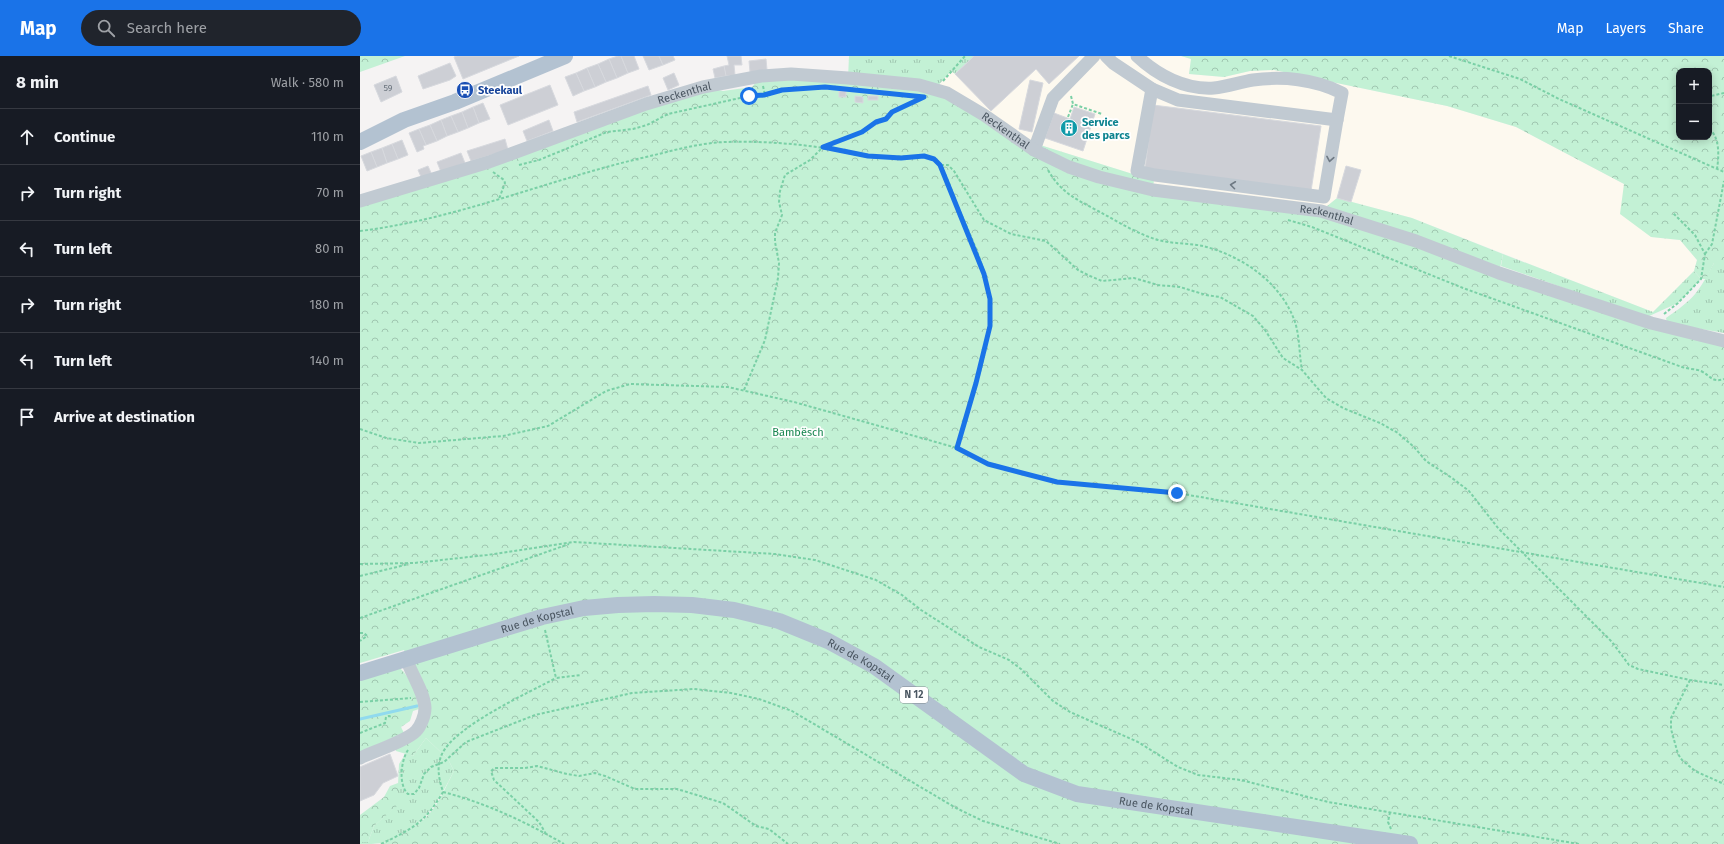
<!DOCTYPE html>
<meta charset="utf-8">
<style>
body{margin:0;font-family:"Fira Sans",sans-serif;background:#20242c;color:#f1f3f6}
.controls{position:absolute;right:12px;top:12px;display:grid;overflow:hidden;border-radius:8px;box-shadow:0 2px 10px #0003}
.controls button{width:36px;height:36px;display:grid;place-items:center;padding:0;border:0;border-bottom:1px solid #363941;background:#171b24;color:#f1f3f6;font:20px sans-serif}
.stop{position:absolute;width:12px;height:12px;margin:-9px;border:3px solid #1a73e8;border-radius:50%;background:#fff}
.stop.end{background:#1a73e8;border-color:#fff;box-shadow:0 1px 4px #0008}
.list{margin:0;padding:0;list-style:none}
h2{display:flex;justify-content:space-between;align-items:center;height:52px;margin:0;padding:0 16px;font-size:17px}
h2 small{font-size:13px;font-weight:400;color:#9ea1a6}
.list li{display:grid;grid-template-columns:26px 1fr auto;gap:12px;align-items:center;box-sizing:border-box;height:56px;padding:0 16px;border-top:1px solid #363941}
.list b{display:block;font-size:15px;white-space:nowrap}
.list em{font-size:13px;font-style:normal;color:#9ea1a6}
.icon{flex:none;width:22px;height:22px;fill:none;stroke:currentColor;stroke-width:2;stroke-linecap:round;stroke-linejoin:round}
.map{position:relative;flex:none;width:1364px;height:788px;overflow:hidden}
header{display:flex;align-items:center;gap:24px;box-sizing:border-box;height:56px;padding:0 20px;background:#1a73e8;color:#fff}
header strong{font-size:19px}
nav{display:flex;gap:22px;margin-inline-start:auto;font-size:14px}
.search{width:280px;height:36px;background:#20242c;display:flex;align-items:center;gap:10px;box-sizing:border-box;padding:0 14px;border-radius:22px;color:#9ea1a6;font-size:15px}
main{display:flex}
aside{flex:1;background:#171b24}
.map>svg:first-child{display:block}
.commercial{fill:#fdf9ef}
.grass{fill:url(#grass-tufts)}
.forest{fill:url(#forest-crowns);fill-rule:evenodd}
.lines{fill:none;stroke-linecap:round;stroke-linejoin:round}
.stream{stroke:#90daee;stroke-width:3}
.building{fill:#cdcfd5;stroke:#d7d9de}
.path{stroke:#7ad0a6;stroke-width:2;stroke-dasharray:3 2;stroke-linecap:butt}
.minor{stroke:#c1cad2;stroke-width:13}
.major{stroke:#b3c2d1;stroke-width:16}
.oneway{stroke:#6e7983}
.route{stroke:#1a73e8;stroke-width:5}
.labels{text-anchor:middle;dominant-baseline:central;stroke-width:3.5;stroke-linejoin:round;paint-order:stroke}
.number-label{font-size:9px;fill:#6b747e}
.shield{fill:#fff;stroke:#808990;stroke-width:1}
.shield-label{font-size:10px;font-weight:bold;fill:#4a5661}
.transit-label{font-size:11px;font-weight:bold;fill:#164399;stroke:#fff;text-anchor:start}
.street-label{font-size:11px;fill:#4a5661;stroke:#fff}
.culture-label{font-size:11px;font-weight:bold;fill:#0d838f;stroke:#fff;text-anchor:start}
.park-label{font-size:11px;fill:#17864f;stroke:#fff}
</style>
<header>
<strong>Map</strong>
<div class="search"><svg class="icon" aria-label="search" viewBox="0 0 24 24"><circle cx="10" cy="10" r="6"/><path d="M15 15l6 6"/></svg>Search here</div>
<nav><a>Map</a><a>Layers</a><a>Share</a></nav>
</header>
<main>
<aside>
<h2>8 min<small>Walk · 580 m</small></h2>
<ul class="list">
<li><svg class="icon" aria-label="ahead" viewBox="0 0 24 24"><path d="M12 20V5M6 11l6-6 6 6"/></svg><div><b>Continue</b></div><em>110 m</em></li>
<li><svg class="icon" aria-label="right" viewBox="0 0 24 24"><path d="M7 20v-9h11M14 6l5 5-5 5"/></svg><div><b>Turn right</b></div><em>70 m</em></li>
<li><svg class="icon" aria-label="left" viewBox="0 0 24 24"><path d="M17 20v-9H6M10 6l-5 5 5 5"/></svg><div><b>Turn left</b></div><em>80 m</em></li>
<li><svg class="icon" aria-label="right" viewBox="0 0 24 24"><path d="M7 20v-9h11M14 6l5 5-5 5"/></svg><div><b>Turn right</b></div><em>180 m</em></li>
<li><svg class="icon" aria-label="left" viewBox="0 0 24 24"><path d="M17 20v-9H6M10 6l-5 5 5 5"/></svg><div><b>Turn left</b></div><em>140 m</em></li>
<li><svg class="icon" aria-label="arrive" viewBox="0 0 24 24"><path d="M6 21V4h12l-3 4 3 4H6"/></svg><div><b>Arrive at destination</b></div></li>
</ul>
</aside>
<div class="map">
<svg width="1364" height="788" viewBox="0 0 1364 788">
<defs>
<pattern id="grass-tufts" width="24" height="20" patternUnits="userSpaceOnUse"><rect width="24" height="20" fill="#c3f1d5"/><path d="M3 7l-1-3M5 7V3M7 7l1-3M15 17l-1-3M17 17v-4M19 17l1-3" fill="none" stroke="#a0c6b0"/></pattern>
<pattern id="forest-crowns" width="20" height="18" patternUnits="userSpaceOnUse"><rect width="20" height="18" fill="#c3f1d5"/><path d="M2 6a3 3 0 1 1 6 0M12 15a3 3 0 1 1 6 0" fill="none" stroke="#a0c6b0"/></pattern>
</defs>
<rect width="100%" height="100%" fill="#f5f3f3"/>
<path class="commercial" d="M 614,0 L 821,0 L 831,3 L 829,18 L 864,21 L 890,15 L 914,14 L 1087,50 L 1156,71 L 1264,128 L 1291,181 L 1320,184 L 1337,204 L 1334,215 L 1293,256 L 1052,162 L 977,142 L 961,155 L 793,134 L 794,123 L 776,119 L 677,88 L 575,33 L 592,15 L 595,18 Z"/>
<g class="grass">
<path d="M 489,0 L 614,0 L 595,18 L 591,15 L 575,33 L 488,22 Z"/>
<path d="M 1143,198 L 1293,256 L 1334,215 L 1341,223 L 1318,247 L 1287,261 L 1141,210 Z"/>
<path d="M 1354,207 L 1364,207 L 1364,277 L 1307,267 L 1306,262 C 1334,243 1338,237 1354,207 Z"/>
<path d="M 66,682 L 88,703 L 94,715 C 75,751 63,774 22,787 C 16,788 7,788 0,788 L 0,786 L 8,786 L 14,770 L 37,749 L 39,708 L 46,697 L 53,700 Z"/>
</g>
<g class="forest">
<path d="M 0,0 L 45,0 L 0,16 Z"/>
<path d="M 821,0 L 1364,0 L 1364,207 L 1354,207 L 1346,223 L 1341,223 L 1334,215 L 1337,204 L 1320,184 L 1291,181 L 1260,158 L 1264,128 L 1156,71 L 1087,50 L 914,14 L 890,15 L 864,21 L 829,18 L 831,3 ZM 1319,15 L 1349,15 L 1349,81 L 1319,81 Z"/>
<path d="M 401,20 L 559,29 L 677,88 L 776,119 L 794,123 L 793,133 L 961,155 L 977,142 L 1052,162 L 1143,198 L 1139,217 L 1364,285 L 1364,788 L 21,788 C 35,781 50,775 62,765 C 77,753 85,732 94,715 L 88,703 L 66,682 L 53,700 L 36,695 L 35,691 L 46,681 L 65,652 L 44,594 L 0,607 L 0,145 L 343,31 L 363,35 L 392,31 Z"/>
<path d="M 40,612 C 52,624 56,637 59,653 L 53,655 L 50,665 L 41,671 L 44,677 L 0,696 L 0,624 Z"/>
<path d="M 38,727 L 38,749 L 14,770 L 8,786 L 0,786 L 0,759 L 24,741 L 30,730 Z"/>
</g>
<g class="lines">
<path class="stream" d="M 0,663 L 57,650"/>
</g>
<g class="building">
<path d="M 97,0 L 159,0 L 103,23 L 94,1 Z"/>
<path d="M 258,0 L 261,0 L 268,17 L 257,22 L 249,3 Z"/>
<path d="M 261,0 L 274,0 L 279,13 L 268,17 Z"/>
<path d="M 283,0 L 299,0 L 303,9 L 289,14 Z"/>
<path d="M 299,0 L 313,0 L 315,4 L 303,9 Z"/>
<path d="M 367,0 L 381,0 L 382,9 L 374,9 L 375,19 L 366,20 L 364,10 L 369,9 Z"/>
<path d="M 614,0 L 719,0 L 689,28 L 676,13 L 631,55 L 595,18 Z"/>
<path d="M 249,3 L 257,22 L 246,26 L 238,8 Z"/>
<path d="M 406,3 L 407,14 L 390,16 L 389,5 Z"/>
<path d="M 90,7 L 96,20 L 90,24 L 63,33 L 58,20 Z"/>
<path d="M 238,8 L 246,26 L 235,31 L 227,12 Z"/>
<path d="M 364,10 L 366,20 L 355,22 L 353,13 Z"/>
<path d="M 227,12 L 235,31 L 224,35 L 216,17 Z"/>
<path d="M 216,17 L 224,35 L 213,40 L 205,21 Z"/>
<path d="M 314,17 L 319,29 L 308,34 L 303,22 Z"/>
<path d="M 36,20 L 42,36 L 21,46 L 14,29 Z"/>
<path d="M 670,24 L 683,27 L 672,76 L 659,73 Z"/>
<path d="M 190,29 L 198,49 L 148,69 L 140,49 Z"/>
<path d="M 288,30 L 291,39 L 217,66 L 214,56 Z"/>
<rect x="479" y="35" width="7" height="6"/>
<path d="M 495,40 L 503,41 L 503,47 L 495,46 Z"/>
<rect x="508" y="40" width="10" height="4"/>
<path d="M 123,47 L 130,63 L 119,67 L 113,51 Z"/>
<path d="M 793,49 L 961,70 L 951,135 L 785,113 Z"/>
<path d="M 113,51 L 119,67 L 108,72 L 102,56 Z"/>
<path d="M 714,51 L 735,58 L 723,95 L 685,82 L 694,57 L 710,63 Z"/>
<path d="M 102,56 L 108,72 L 98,76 L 91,60 Z"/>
<path d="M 91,60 L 98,76 L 87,80 L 81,64 Z"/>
<path d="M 81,64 L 87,80 L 77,85 L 70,69 Z"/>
<path d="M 189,64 L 193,75 L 167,85 L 163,75 Z"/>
<path d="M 70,69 L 77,85 L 66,89 L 59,73 Z"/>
<path d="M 59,73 L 66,89 L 63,90 L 64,93 L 57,96 L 49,77 Z"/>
<path d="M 145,83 L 148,94 L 111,105 L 107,95 Z"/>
<path d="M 42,84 L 48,99 L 38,103 L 32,88 Z"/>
<path d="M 32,88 L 38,103 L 27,107 L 22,92 Z"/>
<path d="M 22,92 L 27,107 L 17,111 L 11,96 Z"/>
<path d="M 11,96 L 17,111 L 7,115 L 1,100 Z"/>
<path d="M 101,97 L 105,107 L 81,116 L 77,106 Z"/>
<path d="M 68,110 L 72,119 L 62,123 L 58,114 Z"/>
<path d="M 986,110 L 1001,114 L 991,146 L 977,142 Z"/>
<path d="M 30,698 L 38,720 L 23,727 L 14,739 L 0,745 L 0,711 Z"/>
</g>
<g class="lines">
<g class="path">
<path d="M 1089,0 L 1160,23 L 1199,43 L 1364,116"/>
<path d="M 583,25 L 605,0"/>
<path d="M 403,30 L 405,39"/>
<path d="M 711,40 L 713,48 L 742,58"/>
<path d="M 1349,44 L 1351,40 L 1364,37"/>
<path d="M 708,61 L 713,48"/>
<path d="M 1349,73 C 1360,81 1359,100 1357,113"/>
<path d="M 159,109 L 179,104 L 247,76 L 273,73 L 287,69 L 308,58 L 389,40 L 405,39 L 422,34 L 450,32"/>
<path d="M 581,109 L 588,109 L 594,115 L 624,164 L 651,178 L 686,185 L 718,214 L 730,220 L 742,225 L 774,222 L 798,229 L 820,231 L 846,239 L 860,241 L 893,260 L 905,274 L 923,302 L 942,314 L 966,342 L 983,352 L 1020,367 L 1038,377 L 1054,391 L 1066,405 L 1092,422 L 1109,435 L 1138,472 L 1252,586 L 1269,609 L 1278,613 L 1330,624 L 1364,629"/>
<path d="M 688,114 C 701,137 716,143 738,155 C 757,165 777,178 798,184 C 813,188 829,187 843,190 C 882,200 921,226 935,266 C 940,282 939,298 942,314"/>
<path d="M 133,116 L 144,124 L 145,127 L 139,143"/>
<path d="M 928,164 L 952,171 L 1103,232 L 1322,311 C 1328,313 1336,313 1341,315 C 1351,320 1352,327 1364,323"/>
<path d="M 0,175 C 98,163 190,123 286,101 C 312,95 338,87 365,86 C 397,85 432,87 463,92 C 478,94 493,99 507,100 C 522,102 565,98 574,103 C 585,110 593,139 598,151 C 610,178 627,214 630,244 C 634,285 609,351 597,392"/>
<path d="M 1345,198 L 1352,188 L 1364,125"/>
<path d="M 1304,258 L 1318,247 L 1341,223 L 1345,198 L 1335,179 L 1313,157"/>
<path d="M 384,334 L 405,284 L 418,222 L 419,207 L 415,186 L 415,177 L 422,159 L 419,146 L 420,135 L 425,119 L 450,104 L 463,91 L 502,76 L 516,65 L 526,63 L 532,56 L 561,42"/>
<path d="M 0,373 L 26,382 L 59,387 L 143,380 L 188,370 L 246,335 L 270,328 L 368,331 L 434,346 L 597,392 L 628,408 L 697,426 L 817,437 L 1364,531"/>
<path d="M 0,508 L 54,507 L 127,499 L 214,486 L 415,498 L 455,504 L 516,524 L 542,539 L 561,554 L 619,591 L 649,604 L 661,613 L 693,645 L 710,656 L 778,686 L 818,711 L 838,719 L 881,724 L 968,746 L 1219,788"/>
<path d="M 0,520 L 49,508"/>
<path d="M 0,562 L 209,488"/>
<path d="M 185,574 L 196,622 L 221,619"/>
<path d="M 0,577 L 4,577 L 7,580 L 0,585"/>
<path d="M 1330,624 L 1311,662 L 1311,673 L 1318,698 L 1322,704 L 1335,715 L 1364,728"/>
<path d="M 0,646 L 51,642"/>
<path d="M 0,677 L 25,667 L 26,661 L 29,660 L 32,661"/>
<path d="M 48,694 C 41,704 38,729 48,738 L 54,738 L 59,732 L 64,718 L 71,711 L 84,706 L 106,686 L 175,659 L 272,637 L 334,633 L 371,637 L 399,643 L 432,655 L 596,752 L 623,765 L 700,788"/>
<path d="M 83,736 C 126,747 166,766 204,788"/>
<path d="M 1030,756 L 1028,766 L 1031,773"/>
<path d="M 186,778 L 179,766 L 134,724 L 131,715 L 135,712 L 165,712 L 177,710 L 207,718 L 219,720 L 235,717 L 245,720 L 275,733 L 317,733 L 363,747 L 396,770 L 409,773 L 428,788"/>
<path d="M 21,788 C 52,773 65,767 83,736 C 79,723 76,711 82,698 C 95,670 168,637 196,622"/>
</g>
<g class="minor">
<path d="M 746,0 L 753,7 L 792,33 L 818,44 L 977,64 L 982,37 C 955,23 922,20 893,24 C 880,26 867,31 854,32 C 825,34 797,19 777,0"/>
<path d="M 792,33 L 777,115 L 795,119 L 964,141 L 977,64"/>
<path d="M 674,94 L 693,42 L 734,0"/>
<path id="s1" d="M 0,145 L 129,106 L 286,48 L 343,31 L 401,20 L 431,18 L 488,22 L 559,29 L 587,37 L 624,59 L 674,94 L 709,111 L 739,121 L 793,134 L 961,155 L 1056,185 L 1139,217 L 1291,267 L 1364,285"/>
<path d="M 0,702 C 13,696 48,684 56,675 C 61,670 65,659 65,652 C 64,635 51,618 46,602"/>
</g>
<g class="major">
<path d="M 0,86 L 44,64 L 95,46 L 205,0"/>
<path id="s2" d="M 0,617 L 182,561 L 224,552 L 258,549 L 294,548 L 332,549 L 374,554 L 419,565 L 468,585 L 514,610 L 664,718 L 717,738 L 1050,788"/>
</g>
</g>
<defs><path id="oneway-chevron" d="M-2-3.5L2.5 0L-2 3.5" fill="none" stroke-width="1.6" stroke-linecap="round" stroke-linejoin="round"/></defs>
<g class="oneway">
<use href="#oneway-chevron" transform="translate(970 103) rotate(100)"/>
<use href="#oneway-chevron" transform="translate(873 129) rotate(-173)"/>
</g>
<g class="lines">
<path class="route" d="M 389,40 L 404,39 L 422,34 L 465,31 L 564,41 L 532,56 L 526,63 L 516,66 L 502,76 L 463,91 L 508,100 L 541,102 L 564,100 L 574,103 L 580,109 L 624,218 L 630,243 L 630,270 L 616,327 L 597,392 L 628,408 L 697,426 L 817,437"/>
</g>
<defs>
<symbol id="bus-disc" viewBox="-11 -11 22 22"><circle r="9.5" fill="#1a4fb4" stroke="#fff"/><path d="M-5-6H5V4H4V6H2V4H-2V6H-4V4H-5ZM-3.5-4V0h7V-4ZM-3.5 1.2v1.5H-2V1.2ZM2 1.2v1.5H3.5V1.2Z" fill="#fff"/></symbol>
<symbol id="building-disc" viewBox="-11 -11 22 22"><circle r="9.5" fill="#0f9aa8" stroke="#fff"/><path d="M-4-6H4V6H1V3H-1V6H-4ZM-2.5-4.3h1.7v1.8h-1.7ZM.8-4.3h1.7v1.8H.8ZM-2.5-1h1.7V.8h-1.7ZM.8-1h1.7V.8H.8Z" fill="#fff"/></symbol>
</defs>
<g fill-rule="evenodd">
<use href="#bus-disc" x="95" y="24" width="20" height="20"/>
<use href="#building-disc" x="699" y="62" width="20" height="20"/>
</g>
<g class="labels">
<g class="number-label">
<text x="28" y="32">59</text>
</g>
<rect class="shield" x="540" y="631" width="28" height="16" rx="3"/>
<g class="shield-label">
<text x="554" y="639">N 12</text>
</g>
<g class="transit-label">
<text x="118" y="34">Steekaul</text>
</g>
<g class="street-label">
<text stroke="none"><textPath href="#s1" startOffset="342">Reckenthal</textPath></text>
<text stroke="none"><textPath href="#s1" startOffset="678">Reckenthal</textPath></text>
<text stroke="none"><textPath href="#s1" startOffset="1014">Reckenthal</textPath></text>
<text stroke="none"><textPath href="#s2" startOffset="185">Rue de Kopstal</textPath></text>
<text stroke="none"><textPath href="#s2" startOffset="521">Rue de Kopstal</textPath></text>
<text stroke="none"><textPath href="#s2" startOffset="857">Rue de Kopstal</textPath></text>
</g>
<g class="culture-label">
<text x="722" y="66">Service<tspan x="722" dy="13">des parcs</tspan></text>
</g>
<g class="park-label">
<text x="438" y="376">Bambësch</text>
</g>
</g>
</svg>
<div class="controls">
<button>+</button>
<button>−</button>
</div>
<div class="stop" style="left:389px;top:40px"></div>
<div class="stop end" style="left:817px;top:437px"></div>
</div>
</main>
